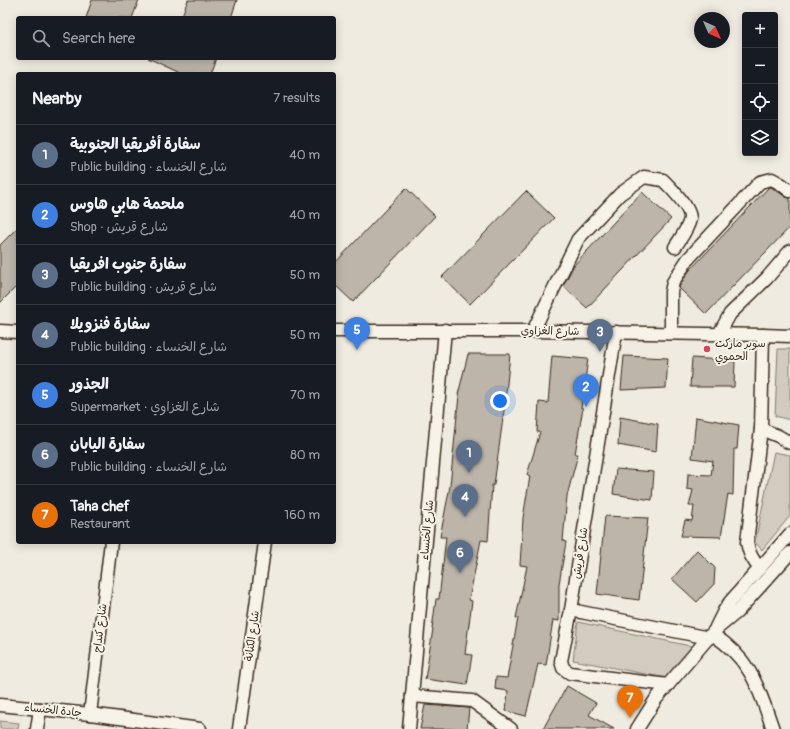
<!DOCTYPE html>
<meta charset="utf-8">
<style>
body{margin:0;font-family:Pangolin,"Playpen Sans Arabic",sans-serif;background:#242831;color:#f1f3f6}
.controls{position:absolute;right:12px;top:12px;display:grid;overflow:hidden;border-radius:4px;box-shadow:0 2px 10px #0003}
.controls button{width:36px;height:36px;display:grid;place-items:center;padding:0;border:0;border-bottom:1px solid #363941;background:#171b24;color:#f1f3f6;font:20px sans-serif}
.compass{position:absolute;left:694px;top:12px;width:36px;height:36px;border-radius:50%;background:#171b24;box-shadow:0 2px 10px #0003;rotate:135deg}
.you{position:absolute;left:500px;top:401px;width:14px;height:14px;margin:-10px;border:3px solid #fff;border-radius:50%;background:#1a73e8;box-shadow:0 0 0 6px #1a73e833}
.badge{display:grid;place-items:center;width:26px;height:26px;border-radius:50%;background:#0b8043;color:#fff;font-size:13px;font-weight:700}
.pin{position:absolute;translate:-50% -33px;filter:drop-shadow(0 1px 2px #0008)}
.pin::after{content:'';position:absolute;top:21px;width:14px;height:12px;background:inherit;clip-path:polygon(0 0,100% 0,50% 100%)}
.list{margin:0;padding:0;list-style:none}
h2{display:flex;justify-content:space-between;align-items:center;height:52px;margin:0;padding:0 16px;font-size:17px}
h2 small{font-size:13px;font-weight:400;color:#9ea1a6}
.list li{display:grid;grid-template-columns:26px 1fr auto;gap:12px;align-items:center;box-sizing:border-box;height:60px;padding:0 16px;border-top:1px solid #363941}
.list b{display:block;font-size:15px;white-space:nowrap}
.list p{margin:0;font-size:13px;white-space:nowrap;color:#9ea1a6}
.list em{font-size:13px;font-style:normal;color:#9ea1a6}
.icon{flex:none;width:22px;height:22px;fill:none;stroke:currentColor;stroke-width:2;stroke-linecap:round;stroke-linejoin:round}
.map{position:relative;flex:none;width:790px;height:729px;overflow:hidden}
.search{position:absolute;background:#171b24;box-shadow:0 2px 10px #0003;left:16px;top:16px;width:320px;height:44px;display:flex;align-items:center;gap:10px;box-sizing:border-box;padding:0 14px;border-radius:4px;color:#9ea1a6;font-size:15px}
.panel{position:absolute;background:#171b24;box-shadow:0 2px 10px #0003;left:16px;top:72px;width:320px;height:472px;border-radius:4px}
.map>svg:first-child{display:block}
.green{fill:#d1cbc0;stroke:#867a6f}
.building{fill:#bdb5aa;stroke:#3b2a1e}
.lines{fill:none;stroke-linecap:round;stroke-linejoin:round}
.minor-casing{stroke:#3b2a1e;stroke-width:15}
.minor{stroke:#f7f3e8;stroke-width:12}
.poi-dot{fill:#d1495b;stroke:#f7f3e8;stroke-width:1.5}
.labels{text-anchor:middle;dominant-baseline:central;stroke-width:4;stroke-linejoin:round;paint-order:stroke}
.street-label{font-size:11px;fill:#3b2a1e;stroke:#f7f3e8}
.poi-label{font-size:11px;fill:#3b2a1e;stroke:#f7f3e8;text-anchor:start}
</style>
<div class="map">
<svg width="790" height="729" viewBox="0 0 790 729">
<rect width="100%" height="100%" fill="#efebe0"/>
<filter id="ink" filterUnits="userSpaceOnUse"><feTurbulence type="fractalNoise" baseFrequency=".025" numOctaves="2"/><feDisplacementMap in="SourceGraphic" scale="8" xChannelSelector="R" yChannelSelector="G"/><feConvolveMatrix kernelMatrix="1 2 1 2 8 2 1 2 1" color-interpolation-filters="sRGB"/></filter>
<g filter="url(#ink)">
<g class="green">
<path d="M 778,349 L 790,349 L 790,420 L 775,416 Z"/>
<path d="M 774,452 L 790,455 L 790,516 L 762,550 L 755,542 Z"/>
<path d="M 578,622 L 695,647 L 666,678 L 573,660 Z"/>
<path d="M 0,721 L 19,723 L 18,729 L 0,729 Z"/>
</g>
<g class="building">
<path d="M 92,0 L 139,0 L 132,18 L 86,18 Z"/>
<path d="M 188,0 L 237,0 L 231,18 L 181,18 Z"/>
<path d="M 148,58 L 216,58 L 210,74 L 182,74 Z"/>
<path d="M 769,187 L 771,187 L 786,197 L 790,198 L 790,227 L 706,314 L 679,288 L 680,285 L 689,271 Z"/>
<path d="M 406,188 L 435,216 L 353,302 L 334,284 L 334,264 Z"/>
<path d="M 526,191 L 554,218 L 470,304 L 442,277 Z"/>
<path d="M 642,192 L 671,219 L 587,308 L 563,286 L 574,265 Z"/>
<path d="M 18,227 L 18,285 L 0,303 L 0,245 Z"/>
<path d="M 468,354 L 510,354 L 505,403 L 494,485 L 492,485 L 488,541 L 481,540 L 469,600 L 472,601 L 465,654 L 472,655 L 467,685 L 425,679 L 433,629 L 432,629 L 436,599 L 439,599 L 446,537 L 440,537 L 450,486 L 459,395 L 458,395 Z"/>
<path d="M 552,356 L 588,359 L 581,408 L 583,408 L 575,454 L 578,454 L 567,496 L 563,541 L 566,542 L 559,584 L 559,621 L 553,620 L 546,665 L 538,664 L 526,716 L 506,711 L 508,691 L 495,689 L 496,677 L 507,678 L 518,618 L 516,618 L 527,566 L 520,565 L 523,518 L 530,476 L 527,475 L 540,432 L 537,432 L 539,402 L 548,403 Z"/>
<path d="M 624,356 L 668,358 L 666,388 L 621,390 Z"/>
<path d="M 692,358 L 735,361 L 734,387 L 690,387 Z"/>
<path d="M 620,417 L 658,424 L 656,452 L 618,445 Z"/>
<path d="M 696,417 L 739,425 L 737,449 L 734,449 L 733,495 L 728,494 L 721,537 L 681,536 L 685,520 L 692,521 L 694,506 L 689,506 L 693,490 L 687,489 L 688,474 L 711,475 L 713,461 L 692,458 Z"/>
<path d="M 616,469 L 654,472 L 652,500 L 613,494 Z"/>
<path d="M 605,516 L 648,518 L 639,600 L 597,594 Z"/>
<path d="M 697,550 L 715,568 L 714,584 L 697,602 L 672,579 Z"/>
<path d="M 567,686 L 596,703 L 589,715 L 614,729 L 543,729 Z"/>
<path d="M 425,705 L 469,708 L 467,729 L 420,729 Z"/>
</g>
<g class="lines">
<defs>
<g id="minor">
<path d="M 0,331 L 18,332"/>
<path d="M 334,331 L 533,331 L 763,335 L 790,336"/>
<path d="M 533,331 L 578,239 L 620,194 L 644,177 L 663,180 C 671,188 691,208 690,219 C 688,229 680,239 675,247"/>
<path d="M 616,332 L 571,610 L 561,661 L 563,668 L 570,673 L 668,685"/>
<path d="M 671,333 L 671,292 L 673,282 L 688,259 L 760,182 L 772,179 L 781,184 L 790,191"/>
<path d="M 719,334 L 730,314 L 767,278 L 790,251"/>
<path d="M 761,429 L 778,436 L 790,443"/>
<path d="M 760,568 C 752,560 749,553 747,542 L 761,429 L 763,335"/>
<path d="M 571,610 L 709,638"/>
<path d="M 716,627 L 724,611 L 730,602 L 790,534"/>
<path d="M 712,634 C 752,660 758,687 773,729"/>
<path d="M 412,696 L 472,701 L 511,729"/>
<path d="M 0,705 L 90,714 L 200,729"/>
<path d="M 90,714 L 111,542"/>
<path d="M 37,729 L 40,709"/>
<path d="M 239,729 L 265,542"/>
<path d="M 409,729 L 445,330"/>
<path d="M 637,729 L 656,699 L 714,631 L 737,612 L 790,553"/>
</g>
</defs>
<use href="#minor" class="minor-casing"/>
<use href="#minor" class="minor"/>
</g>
</g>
<circle class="poi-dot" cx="707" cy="349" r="4"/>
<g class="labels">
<g class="street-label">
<text transform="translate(550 331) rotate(1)">شارع الغزاوي</text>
<text transform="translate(427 530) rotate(-85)">شارع الخنساء</text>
<text transform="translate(580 553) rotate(-81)">شارع قريش</text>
<text transform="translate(100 628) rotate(-83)">شارع كنداح</text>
<text transform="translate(252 636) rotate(-82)">شارع الكنانة</text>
<text transform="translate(53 710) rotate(6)">جادة الخنساء</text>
</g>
<g class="poi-label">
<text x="715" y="343">سوبر ماركت<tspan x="715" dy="13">الحموي</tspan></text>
</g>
</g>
</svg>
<div class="controls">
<button>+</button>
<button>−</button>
<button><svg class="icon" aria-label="locate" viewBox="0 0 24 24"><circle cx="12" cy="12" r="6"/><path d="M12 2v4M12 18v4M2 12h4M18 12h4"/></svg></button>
<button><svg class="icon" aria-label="layers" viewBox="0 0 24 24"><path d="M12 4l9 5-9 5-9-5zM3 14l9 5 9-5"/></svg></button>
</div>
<svg class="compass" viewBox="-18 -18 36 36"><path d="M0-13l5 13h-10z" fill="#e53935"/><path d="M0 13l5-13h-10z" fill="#9ea1a6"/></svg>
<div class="you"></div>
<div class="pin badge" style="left:469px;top:473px;background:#5c6f8a">1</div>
<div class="pin badge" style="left:586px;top:407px;background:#3f7fe0">2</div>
<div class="pin badge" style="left:600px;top:352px;background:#5c6f8a">3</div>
<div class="pin badge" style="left:465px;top:517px;background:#5c6f8a">4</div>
<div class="pin badge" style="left:357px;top:350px;background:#3f7fe0">5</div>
<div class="pin badge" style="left:460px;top:573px;background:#5c6f8a">6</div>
<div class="pin badge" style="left:630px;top:718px;background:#e8710a">7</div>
<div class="search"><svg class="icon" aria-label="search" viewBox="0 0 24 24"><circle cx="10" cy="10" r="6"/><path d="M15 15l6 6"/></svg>Search here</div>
<section class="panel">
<h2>Nearby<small>7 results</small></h2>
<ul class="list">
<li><span class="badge" style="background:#5c6f8a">1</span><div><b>سفارة أفريقيا الجنوبية</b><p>Public building · شارع الخنساء</p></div><em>40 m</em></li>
<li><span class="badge" style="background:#3f7fe0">2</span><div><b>ملحمة هابي هاوس</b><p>Shop · شارع قريش</p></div><em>40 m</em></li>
<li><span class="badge" style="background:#5c6f8a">3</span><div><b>سفارة جنوب افريقيا</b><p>Public building · شارع قريش</p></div><em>50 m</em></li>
<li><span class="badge" style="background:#5c6f8a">4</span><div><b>سفارة فنزويلا</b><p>Public building · شارع الخنساء</p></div><em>50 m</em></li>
<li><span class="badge" style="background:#3f7fe0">5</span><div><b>الجذور</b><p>Supermarket · شارع الغزاوي</p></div><em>70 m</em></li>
<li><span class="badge" style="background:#5c6f8a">6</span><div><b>سفارة اليابان</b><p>Public building · شارع الخنساء</p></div><em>80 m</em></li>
<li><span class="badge" style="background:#e8710a">7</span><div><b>Taha chef</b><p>Restaurant</p></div><em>160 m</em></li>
</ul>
</section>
</div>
